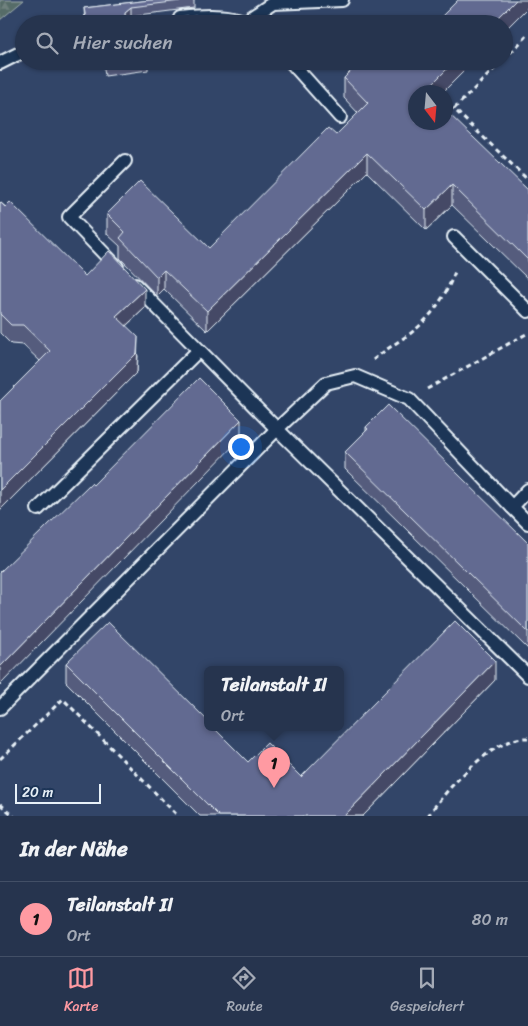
<!DOCTYPE html>
<html lang="de">
<meta charset="utf-8">
<style>
body{margin:0;font-family:Sriracha,sans-serif;background:#323f58;color:#f1f3f6}
.compass{position:absolute;left:408px;top:85px;width:45px;height:45px;border-radius:50%;background:#26344e;box-shadow:0 1px 4px #0004;rotate:164deg}
.scale{position:absolute;left:15px;bottom:12px;width:86px;box-sizing:border-box;padding-left:5px;border:2px solid #e8f1f8;border-top:0;font-size:14px;line-height:18px;white-space:nowrap;color:#e8f1f8;-webkit-text-stroke:4px #1d3557;paint-order:stroke}
.you{position:absolute;left:240px;top:446px;width:18px;height:18px;margin:-12px;border:4px solid #fff;border-radius:50%;background:#1a73e8;box-shadow:0 0 0 8px #1a73e833}
.badge{display:grid;place-items:center;width:32px;height:32px;border-radius:50%;background:#ff9aa2;color:#111;font-size:16px;font-weight:700}
.pin{position:absolute;translate:-50% -41px;filter:drop-shadow(0 1px 2px #0008)}
.pin::after{content:'';position:absolute;top:26px;width:18px;height:15px;background:inherit;clip-path:polygon(0 0,100% 0,50% 100%)}
.popup{position:absolute;left:204px;top:666px;width:140px;height:65px;box-sizing:border-box;display:grid;place-content:center;border-radius:8px;background:#26344e;filter:drop-shadow(0 1px 4px #0005);font-size:16px;white-space:nowrap;color:#a4aab6}
.popup b{font-size:19px;color:#f1f3f6}
.popup::after{content:'';position:absolute;left:50%;top:100%;margin-left:-10px;border:10px solid transparent;border-top-color:#26344e}
.list{margin:0;padding:0;list-style:none}
h2{display:flex;justify-content:space-between;align-items:center;height:65px;margin:0;padding:0 20px;font-size:21px}
h2 small{font-size:16px;font-weight:400;color:#a4aab6}
.list li{display:grid;grid-template-columns:32px 1fr auto;gap:15px;align-items:center;box-sizing:border-box;height:75px;padding:0 20px;border-top:1px solid #424f66}
.list b{display:block;font-size:19px;white-space:nowrap}
.list p{margin:0;font-size:16px;white-space:nowrap;color:#a4aab6}
.list em{font-size:16px;font-style:normal;color:#a4aab6}
.icon{flex:none;width:28px;height:28px;fill:none;stroke:currentColor;stroke-width:2;stroke-linecap:round;stroke-linejoin:round}
.map{position:relative;flex:none;width:528px;height:816px;overflow:hidden}
.search{position:absolute;background:#26344e;box-shadow:0 1px 4px #0004;left:15px;right:15px;top:15px;height:55px;display:flex;align-items:center;gap:12px;box-sizing:border-box;padding:0 18px;border-radius:28px;color:#a4aab6;font-size:19px}
.sheet{height:140px;background:#26344e}
nav{display:flex;justify-content:space-around;align-items:center;box-sizing:border-box;height:70px;border-top:1px solid #424f66;background:#26344e;font-size:14px;color:#a4aab6}
nav a{display:grid;justify-items:center;gap:2px}
nav .on{color:#ff9aa2}
.map>svg:first-child{display:block}
.forest{fill:url(#forest-firs);stroke:#a0aeb0}
.lines{fill:none;stroke-linecap:round;stroke-linejoin:round}
.service-casing{stroke:#e8f1f8;stroke-width:16}
.path{stroke:#e8f1f8;stroke-width:3;stroke-dasharray:5 4;stroke-linecap:butt}
.service{stroke:#1d3557;stroke-width:12}
.wall{fill:#545b7d;stroke:#e8f1f8}
.shaded-wall{fill:#454a66;stroke:#e8f1f8}
.building{fill:#626a91;stroke:#e8f1f8}
</style>
<div class="map">
<svg width="528" height="816" viewBox="0 0 528 816">
<defs>
<pattern id="forest-firs" width="22" height="20" patternUnits="userSpaceOnUse" patternTransform="scale(1.25)"><rect width="22" height="20" fill="#576c67"/><path d="M5 1l3.5 6h-7zM16 11l3.5 6h-7z" fill="#6f817e"/></pattern>
</defs>
<rect width="100%" height="100%" fill="#324568"/>
<filter id="ink" filterUnits="userSpaceOnUse"><feTurbulence type="fractalNoise" baseFrequency=".02" numOctaves="2"/><feDisplacementMap in="SourceGraphic" scale="10" xChannelSelector="R" yChannelSelector="G"/><feConvolveMatrix kernelMatrix="1 2 1 2 8 2 1 2 1" color-interpolation-filters="sRGB"/></filter>
<g filter="url(#ink)">
<path class="forest" d="M 0,0 L 24,0 L 0,20 Z"/>
<g class="lines">
<defs>
<g id="service">
<path d="M 180,18 C 199,16 233,13 249,24"/>
<path d="M 246,21 L 273,3 L 342,0"/>
<path d="M 290,61 L 340,117"/>
<path d="M 0,63 L 24,51"/>
<path d="M 454,237 L 528,311"/>
<path d="M 117,267 L 69,217 L 125,161"/>
<path d="M 135,285 L 277,429 L 528,676"/>
<path d="M 512,507 L 528,523"/>
<path d="M 38,509 L 198,351"/>
<path d="M 0,708 L 277,429 L 326,383 L 355,376 L 409,399 L 512,507 L 528,490"/>
</g>
</defs>
<use href="#service" class="service-casing"/>
<g class="path">
<path d="M 504,59 L 528,35"/>
<path d="M 502,61 L 454,109 L 528,180"/>
<path d="M 373,360 C 385,350 398,342 411,333 C 432,317 447,294 456,269"/>
<path d="M 427,389 L 528,333"/>
<path d="M 0,759 L 63,699 L 178,816"/>
<path d="M 0,804 L 14,816"/>
<path d="M 428,816 C 446,789 494,736 528,738"/>
</g>
<use href="#service" class="service"/>
</g>
<g class="wall">
<path d="M 150,0 L 194,0 L 194,8 L 131,16 L 125,20 L 133,23 L 197,20 L 197,24 L 85,24 L 84,8 Z"/>
<path d="M 103,61 L 148,61 L 148,70 L 105,76 Z"/>
<path d="M 344,78 L 416,92 L 528,190 L 528,279 L 452,205 L 426,230 L 367,172 L 207,331 L 164,289 L 157,296 L 120,258 L 120,246 L 107,234 L 107,214 L 209,248 L 336,135 L 358,113 L 344,98 Z"/>
<path d="M 0,202 L 85,276 L 145,308 L 126,326 L 138,356 L 137,372 L 0,510 L 0,401 L 40,361 L 23,345 L 11,344 L 0,333 Z"/>
<path d="M 366,427 L 528,543 L 528,649 L 345,469 L 345,452 L 366,431 Z"/>
<path d="M 66,663 L 248,762 L 301,777 L 495,680 L 363,816 L 200,816 L 66,682 Z"/>
</g>
<g class="shaded-wall">
<path d="M 516,0 L 528,0 L 528,7 L 504,31 L 504,24 L 492,24 Z"/>
<path d="M 131,7 L 131,16 L 125,21 L 125,12 Z"/>
<path d="M 455,61 L 474,61 L 443,92 L 425,92 L 425,91 Z"/>
<path d="M 367,153 L 367,172 L 207,331 L 207,311 Z"/>
<path d="M 452,185 L 452,205 L 426,230 L 426,210 Z"/>
<path d="M 164,270 L 164,289 L 157,296 L 157,277 Z"/>
<path d="M 145,289 L 145,308 L 116,335 L 116,316 Z"/>
<path d="M 138,337 L 137,372 L 0,510 L 0,490 Z"/>
<path d="M 241,420 L 241,438 L 0,685 L 0,667 Z"/>
<path d="M 495,661 L 495,680 L 363,816 L 344,816 Z"/>
</g>
<g class="building">
<path d="M 150,0 L 189,0 L 131,7 L 125,12 L 125,20 L 133,23 L 196,16 L 197,20 L 165,24 L 87,24 L 84,8 Z"/>
<path d="M 458,0 L 516,0 L 492,24 L 434,24 Z"/>
<path d="M 104,61 L 146,61 L 105,67 Z"/>
<path d="M 361,61 L 455,61 L 425,91 L 427,92 L 416,92 L 416,122 L 446,122 L 446,111 L 528,190 L 528,260 L 452,185 L 426,210 L 367,153 L 207,311 L 164,270 L 157,277 L 120,238 L 125,232 L 107,214 L 140,181 L 209,248 L 328,128 L 336,135 L 368,103 L 344,78 Z"/>
<path d="M 0,202 L 5,207 L 10,202 L 85,276 L 109,251 L 145,289 L 116,316 L 138,337 L 137,353 L 0,490 L 0,401 L 50,351 L 23,325 L 11,325 L 0,314 Z"/>
<path d="M 199,378 L 241,420 L 0,667 L 0,572 L 91,483 L 93,485 Z"/>
<path d="M 388,405 L 528,543 L 528,632 L 345,452 L 368,429 L 366,427 Z"/>
<path d="M 455,621 L 495,661 L 344,816 L 219,816 L 66,663 L 108,622 L 208,721 L 208,727 L 213,727 L 248,762 L 267,743 L 301,777 Z"/>
</g>
</g>
</svg>
<svg class="compass" viewBox="-18 -18 36 36"><path d="M0-13l5 13h-10z" fill="#e53935"/><path d="M0 13l5-13h-10z" fill="#a4aab6"/></svg>
<div class="scale">20 m</div>
<div class="you"></div>
<div class="pin badge" style="left:274px;top:788px">1</div>
<div class="popup"><b>Teilanstalt II</b>Ort</div>
<div class="search"><svg class="icon" aria-label="search" viewBox="0 0 24 24"><circle cx="10" cy="10" r="6"/><path d="M15 15l6 6"/></svg>Hier suchen</div>
</div>
<section class="sheet">
<h2>In der Nähe<small></small></h2>
<ul class="list">
<li><span class="badge">1</span><div><b>Teilanstalt II</b><p>Ort</p></div><em>80 m</em></li>
</ul>
</section>
<nav>
<a class="on"><svg class="icon" aria-label="map" viewBox="0 0 24 24"><path d="M3 6l6-2 6 2 6-2v14l-6 2-6-2-6 2zM9 4v14M15 6v14"/></svg>Karte</a>
<a><svg class="icon" aria-label="directions" viewBox="0 0 24 24"><path d="M12 3l9 9-9 9-9-9zM9 14v-3h6M13 9l2 2-2 2"/></svg>Route</a>
<a><svg class="icon" aria-label="saved" viewBox="0 0 24 24"><path d="M7 4h10v16l-5-4-5 4z"/></svg>Gespeichert</a>
</nav>
